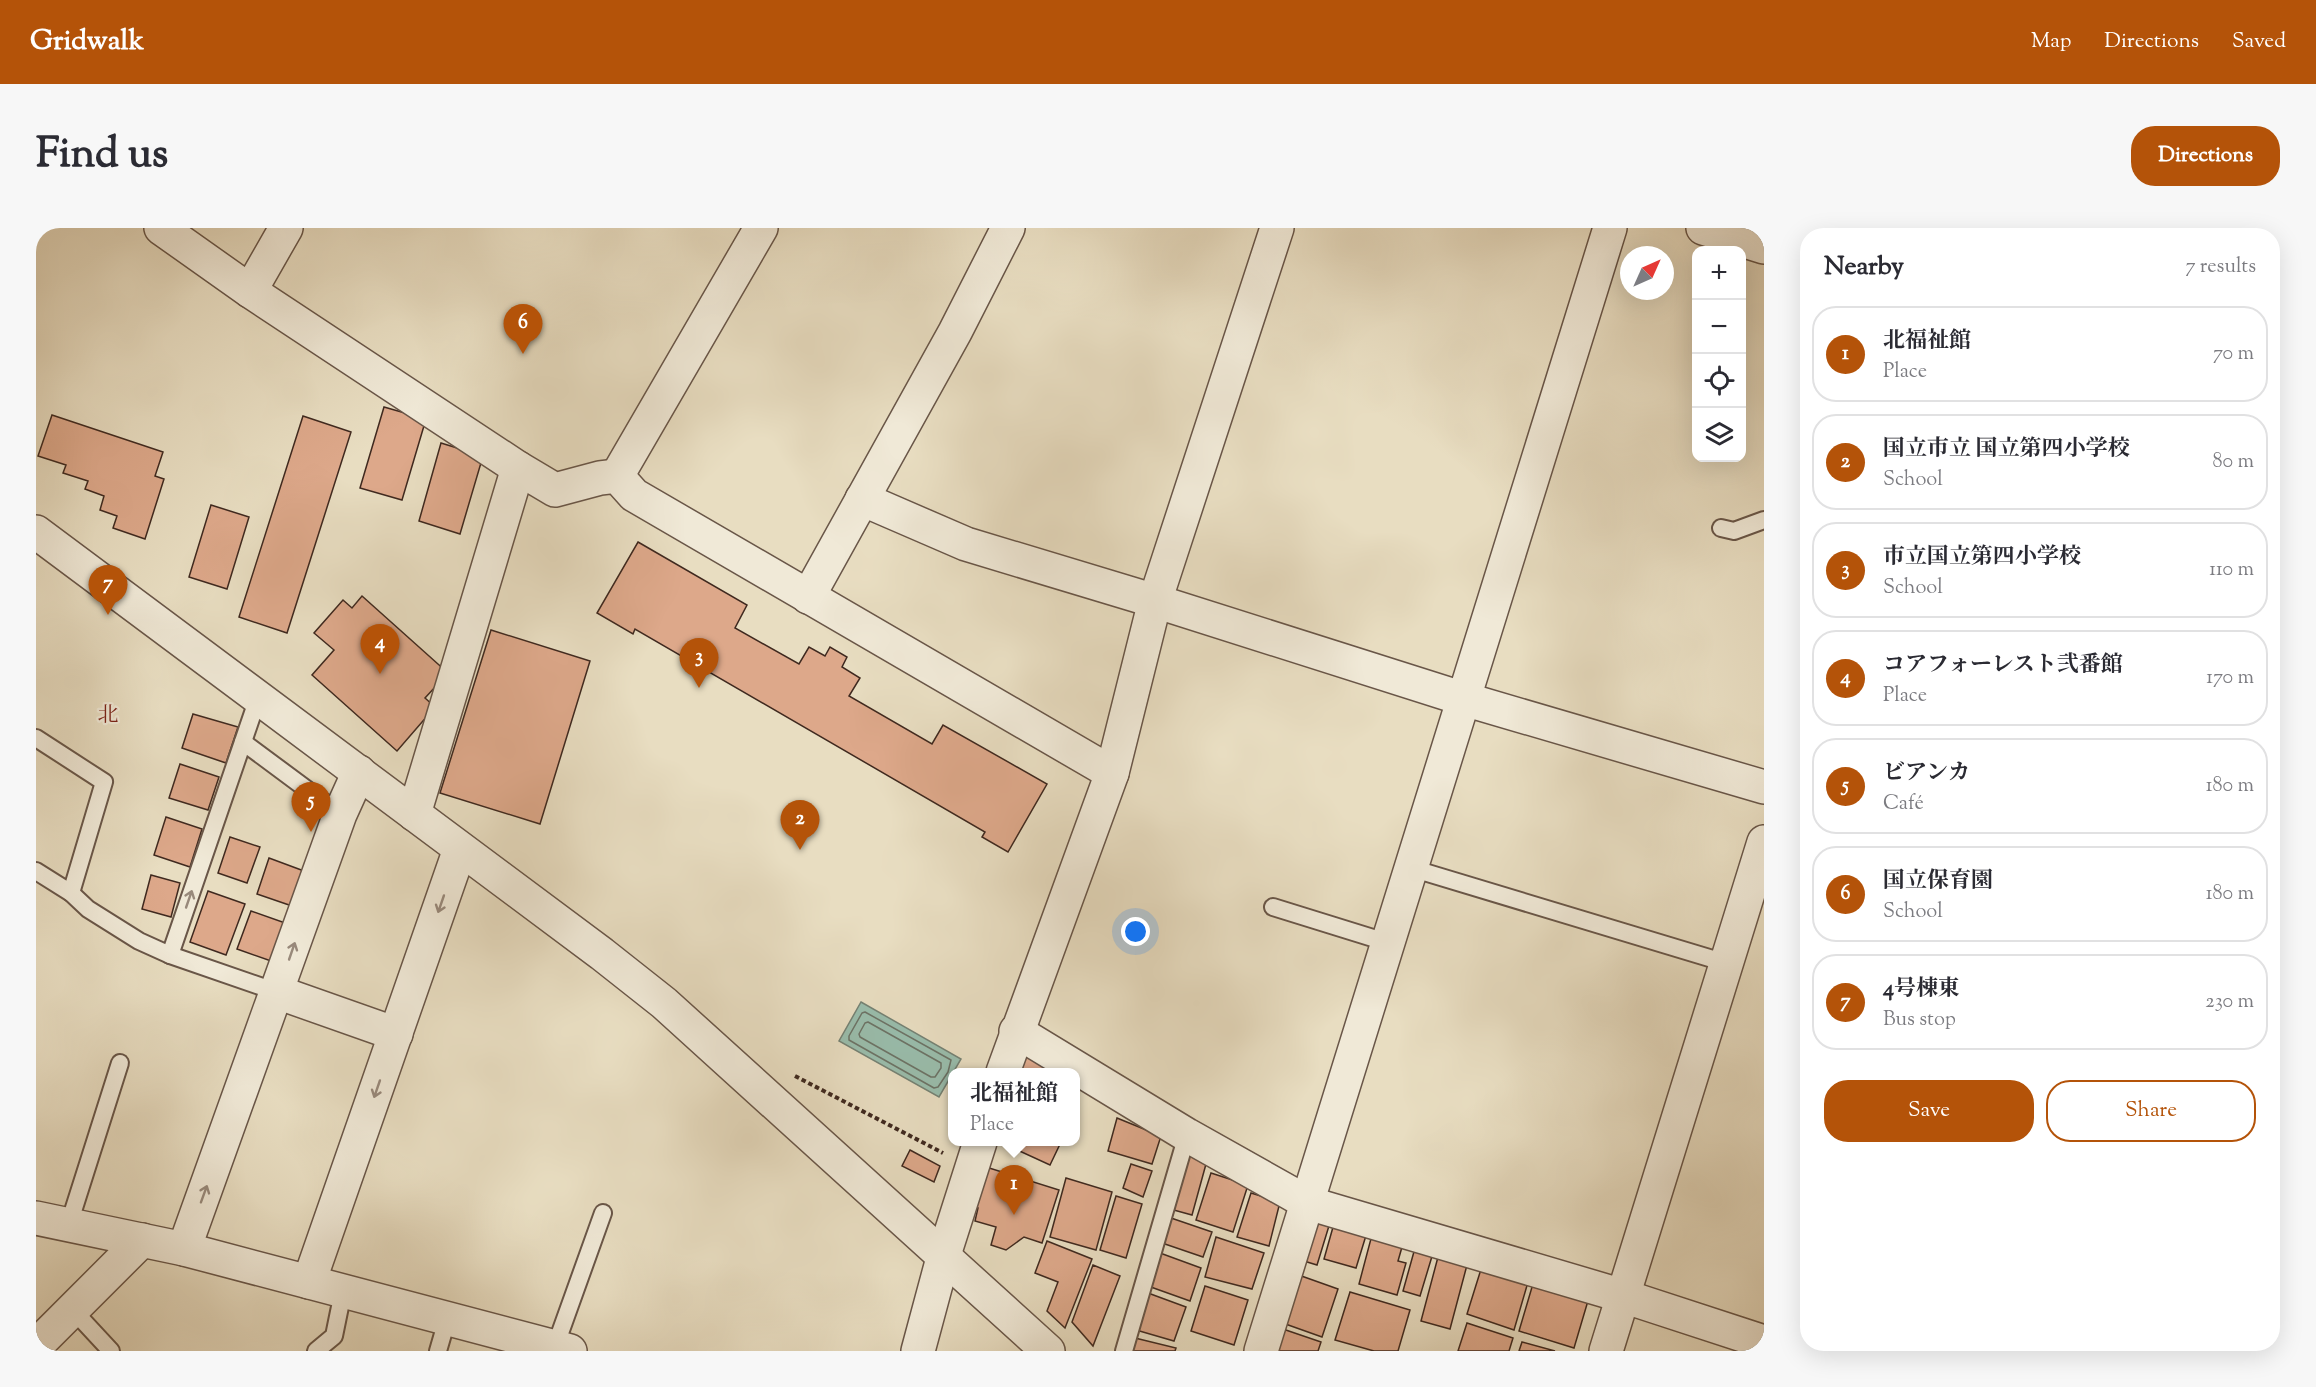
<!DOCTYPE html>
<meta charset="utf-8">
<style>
body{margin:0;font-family:"Sorts Mill Goudy","Noto Serif JP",serif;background:#f7f7f7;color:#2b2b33}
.controls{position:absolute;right:18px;top:18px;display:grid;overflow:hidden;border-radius:12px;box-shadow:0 6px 24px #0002}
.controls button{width:54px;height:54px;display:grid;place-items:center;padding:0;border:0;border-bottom:2px solid #e1e1e2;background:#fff;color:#2b2b33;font:30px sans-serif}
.compass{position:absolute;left:1584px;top:18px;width:54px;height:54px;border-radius:50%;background:#fff;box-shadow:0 6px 24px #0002;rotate:45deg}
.you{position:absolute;left:1100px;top:704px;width:21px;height:21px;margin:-15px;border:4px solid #fff;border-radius:50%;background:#1a73e8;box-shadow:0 0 0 9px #1a73e833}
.badge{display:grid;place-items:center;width:39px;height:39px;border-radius:50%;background:#b45309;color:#fff;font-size:20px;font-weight:700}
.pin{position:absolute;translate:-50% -50px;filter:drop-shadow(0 2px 3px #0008)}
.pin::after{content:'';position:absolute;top:32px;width:21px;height:18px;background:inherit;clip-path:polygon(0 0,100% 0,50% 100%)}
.popup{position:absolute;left:912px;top:840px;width:132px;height:78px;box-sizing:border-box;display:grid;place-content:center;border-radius:12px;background:#fff;filter:drop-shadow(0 2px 4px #0005);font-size:20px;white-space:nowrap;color:#7c7c81}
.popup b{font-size:22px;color:#2b2b33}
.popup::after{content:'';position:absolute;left:50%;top:100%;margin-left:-12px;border:12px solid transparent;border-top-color:#fff}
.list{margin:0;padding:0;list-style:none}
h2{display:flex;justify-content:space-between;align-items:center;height:78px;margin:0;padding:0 24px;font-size:26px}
h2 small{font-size:20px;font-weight:400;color:#7c7c81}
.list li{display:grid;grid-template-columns:39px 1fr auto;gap:18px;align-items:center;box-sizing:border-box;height:96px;margin:0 12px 12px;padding:0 12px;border:2px solid #e1e1e2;border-radius:24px}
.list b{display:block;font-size:22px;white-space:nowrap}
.list p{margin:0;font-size:20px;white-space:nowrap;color:#7c7c81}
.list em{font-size:20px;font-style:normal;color:#7c7c81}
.actions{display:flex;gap:12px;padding:18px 24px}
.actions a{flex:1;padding:14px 0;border:2px solid #b45309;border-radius:24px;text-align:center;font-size:21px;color:#b45309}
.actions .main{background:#b45309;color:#fff}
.icon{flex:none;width:33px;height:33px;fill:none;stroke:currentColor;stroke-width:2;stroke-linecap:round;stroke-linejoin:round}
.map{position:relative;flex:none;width:1728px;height:1123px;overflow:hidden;border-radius:24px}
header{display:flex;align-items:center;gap:36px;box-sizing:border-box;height:84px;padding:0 30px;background:#b45309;color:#fff}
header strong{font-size:28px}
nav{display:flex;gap:33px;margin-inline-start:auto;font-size:21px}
.intro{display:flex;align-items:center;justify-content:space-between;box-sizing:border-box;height:144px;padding:0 36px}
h1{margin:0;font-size:42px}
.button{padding:15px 27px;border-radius:24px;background:#b45309;color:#fff;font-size:21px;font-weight:700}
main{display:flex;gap:36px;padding:0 36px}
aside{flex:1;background:#fff;border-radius:24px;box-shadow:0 6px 24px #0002}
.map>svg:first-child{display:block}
.water{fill:#99bdac;stroke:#758274;stroke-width:1.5}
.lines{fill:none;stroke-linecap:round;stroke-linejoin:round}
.shore{stroke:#6c7366;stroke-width:1.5}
.building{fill:#dda88a;stroke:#3f291f;stroke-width:1.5}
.service-casing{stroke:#695648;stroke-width:20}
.minor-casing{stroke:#695648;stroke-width:36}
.tertiary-casing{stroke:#695648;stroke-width:36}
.path{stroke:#3f291f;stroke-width:4;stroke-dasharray:4.5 3;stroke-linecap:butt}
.service{stroke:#f0e9d7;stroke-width:16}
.minor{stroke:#f0e9d7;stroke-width:33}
.tertiary{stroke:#f0e9d7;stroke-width:33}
.oneway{stroke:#98897b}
.labels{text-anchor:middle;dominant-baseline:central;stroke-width:4.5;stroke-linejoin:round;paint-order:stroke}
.quarter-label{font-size:21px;fill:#7a1f14;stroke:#f0e9d7}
</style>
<header>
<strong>Gridwalk</strong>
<nav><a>Map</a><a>Directions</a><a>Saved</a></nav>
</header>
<div class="intro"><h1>Find us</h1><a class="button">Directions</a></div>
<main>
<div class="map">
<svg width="1728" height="1123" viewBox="0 0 1728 1123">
<rect width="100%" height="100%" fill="#e8ddc1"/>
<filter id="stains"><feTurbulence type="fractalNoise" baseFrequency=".00333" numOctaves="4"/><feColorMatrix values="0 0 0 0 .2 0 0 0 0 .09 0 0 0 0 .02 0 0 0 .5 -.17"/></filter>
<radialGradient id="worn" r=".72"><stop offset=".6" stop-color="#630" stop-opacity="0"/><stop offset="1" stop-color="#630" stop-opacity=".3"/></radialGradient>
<path class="water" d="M 825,774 L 925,831 L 903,869 L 803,813 Z"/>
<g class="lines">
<g class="shore">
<path d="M 829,784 L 915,832 L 912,844 L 902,859 L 898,860 L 813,812 L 813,808 L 826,785 Z"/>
<path d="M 832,794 L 905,835 L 905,840 L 899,849 L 895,849 L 824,809 L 823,806 L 829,795 Z"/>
</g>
</g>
<g class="building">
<path d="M 348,179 L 390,191 L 366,272 L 324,260 Z"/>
<path d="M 16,187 L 127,224 L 119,248 L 128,251 L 109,311 L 77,300 L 81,288 L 64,282 L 68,268 L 49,261 L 52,253 L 27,245 L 30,237 L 2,228 Z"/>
<path d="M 267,188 L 315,204 L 251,405 L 203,389 Z"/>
<path d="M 405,215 L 447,228 L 424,306 L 383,293 Z"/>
<path d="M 175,277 L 213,289 L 191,361 L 153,349 Z"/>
<path d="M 602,314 L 711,377 L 699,400 L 763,436 L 773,419 L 789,428 L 794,419 L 811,429 L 806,439 L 824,450 L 813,468 L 896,516 L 907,497 L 1011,556 L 972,624 L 946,609 L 949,604 L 599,401 L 597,406 L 561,385 Z"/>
<path d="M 326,368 L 412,445 L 389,470 L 399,479 L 361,523 L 276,447 L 298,422 L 278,405 L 307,372 L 316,380 Z"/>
<path d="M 455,402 L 554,433 L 504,596 L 404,565 Z"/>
<path d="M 157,486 L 202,499 L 190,535 L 146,520 Z"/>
<path d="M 144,536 L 183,549 L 172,582 L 133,570 Z"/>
<path d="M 130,589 L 166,601 L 154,639 L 118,627 Z"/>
<path d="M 194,609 L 224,619 L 211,655 L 182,645 Z"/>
<path d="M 233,630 L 268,643 L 256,678 L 221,666 Z"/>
<path d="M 115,647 L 144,655 L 135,689 L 106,681 Z"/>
<path d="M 172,663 L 209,676 L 190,727 L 154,714 Z"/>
<path d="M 215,683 L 252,696 L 238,734 L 201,721 Z"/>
<path d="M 984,820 L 1020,838 L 1016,844 L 972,844 Z"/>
<path d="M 1081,890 L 1125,908 L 1116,936 L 1072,923 Z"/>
<path d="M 964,914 L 1025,914 L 1014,937 Z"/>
<path d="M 874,922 L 904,938 L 898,954 L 866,938 Z"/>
<path d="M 1150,923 L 1170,936 L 1156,987 L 1134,981 Z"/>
<path d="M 1095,936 L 1116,943 L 1107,969 L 1087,960 Z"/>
<path d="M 950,939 L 1023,962 L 1006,1015 L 988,1009 L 970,1022 L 955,1017 L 960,999 L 939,993 L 942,980 L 933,968 Z"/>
<path d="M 1175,945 L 1212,957 L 1197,1004 L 1160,992 Z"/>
<path d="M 1030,950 L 1076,964 L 1060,1022 L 1014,1009 Z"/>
<path d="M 1215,965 L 1244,974 L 1233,1018 L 1201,1009 Z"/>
<path d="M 1080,968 L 1106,976 L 1090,1030 L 1064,1022 Z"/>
<path d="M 1273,981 L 1296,988 L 1281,1037 L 1258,1030 Z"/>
<path d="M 1135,990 L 1176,1004 L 1167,1029 L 1126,1015 Z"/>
<path d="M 1299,992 L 1332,1001 L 1320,1040 L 1288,1031 Z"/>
<path d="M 1337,1003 L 1366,1019 L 1362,1033 L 1370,1035 L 1361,1067 L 1323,1056 Z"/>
<path d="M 1180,1009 L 1228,1025 L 1216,1061 L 1169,1049 Z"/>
<path d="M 1011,1013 L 1056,1031 L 1029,1100 L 1011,1083 L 1022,1054 L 999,1045 Z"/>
<path d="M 1379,1020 L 1397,1025 L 1384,1068 L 1367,1063 Z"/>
<path d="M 1124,1025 L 1165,1040 L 1154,1073 L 1112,1058 Z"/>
<path d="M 1402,1029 L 1431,1037 L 1414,1101 L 1385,1093 Z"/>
<path d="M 1057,1037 L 1084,1048 L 1057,1118 L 1036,1094 Z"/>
<path d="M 1446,1038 L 1492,1054 L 1478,1102 L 1431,1086 Z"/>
<path d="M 1257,1045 L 1302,1061 L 1286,1109 L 1241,1093 Z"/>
<path d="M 1499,1049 L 1554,1066 L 1538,1120 L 1483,1103 Z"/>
<path d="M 1169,1058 L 1212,1072 L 1198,1117 L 1155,1103 Z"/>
<path d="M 1314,1064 L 1374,1082 L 1362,1123 L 1338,1123 L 1299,1112 Z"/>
<path d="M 1112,1065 L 1150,1079 L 1138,1113 L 1100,1102 Z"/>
<path d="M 1431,1095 L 1477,1110 L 1473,1123 L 1422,1123 Z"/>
<path d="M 1241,1099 L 1285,1114 L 1282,1123 L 1233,1123 Z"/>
<path d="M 1099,1110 L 1140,1120 L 1139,1123 L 1096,1123 Z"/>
<path d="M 1486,1114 L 1519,1123 L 1483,1123 Z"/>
</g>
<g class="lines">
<defs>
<g id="service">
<path d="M 1685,300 L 1698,303 L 1728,292"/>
<path d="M 0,510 L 68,554 L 35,665"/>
<path d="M 207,514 L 304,586"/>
<path d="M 1375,640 L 1690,735"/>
<path d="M 0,643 L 35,665 L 52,681 L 103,713 L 134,727 L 241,764"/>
<path d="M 1237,679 L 1353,715"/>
<path d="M 134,727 L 222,470"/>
<path d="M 32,999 L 84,835"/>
<path d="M 37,1082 L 75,1123"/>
<path d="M 519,1119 L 567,985"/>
<path d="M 280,1123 L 298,1108 L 307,1064"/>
<path d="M 402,1123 L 411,1092"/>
<path d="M 1088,1123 L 1151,907"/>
</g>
<g id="minor">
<path d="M 125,0 L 214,63 L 482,240 L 519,262 L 564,250 L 581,248 L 598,267 L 1076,545"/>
<path d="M 1667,0 L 1728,19"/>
<path d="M 214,63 L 250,0"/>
<path d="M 581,248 L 725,0"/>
<path d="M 826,271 L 930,316 L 1119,373 L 1428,471 L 1728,559"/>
<path d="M 772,369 L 919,104 L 972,0"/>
<path d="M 378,586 L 482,240"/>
<path d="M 241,764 L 360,806"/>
<path d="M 980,803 L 1151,907 L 1272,975 L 1587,1068 L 1728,1114"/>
<path d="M 967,844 L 1076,545 L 1119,373 L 1241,0"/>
<path d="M 0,990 L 148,1021 L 534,1123"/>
<path d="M 148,1021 L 304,586 L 323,544"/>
<path d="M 273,1054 L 424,621"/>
<path d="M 0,1118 L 106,1012"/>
<path d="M 882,1123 L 907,1030 L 944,914"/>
<path d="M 1225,1123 L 1574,0"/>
<path d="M 1570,1123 L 1728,614"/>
</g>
<path id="tertiary" d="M 0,304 L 566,726 L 628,775 L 1012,1123"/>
</defs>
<use href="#service" class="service-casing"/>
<use href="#minor" class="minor-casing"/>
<use href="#tertiary" class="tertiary-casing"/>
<path class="path" d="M 759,848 L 907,925"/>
<use href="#service" class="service"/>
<use href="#minor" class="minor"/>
<use href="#tertiary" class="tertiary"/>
</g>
<defs><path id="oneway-shaft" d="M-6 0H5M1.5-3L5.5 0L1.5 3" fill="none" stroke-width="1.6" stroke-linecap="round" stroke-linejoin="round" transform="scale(1.5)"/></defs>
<g class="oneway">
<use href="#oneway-shaft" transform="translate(153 671) rotate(-71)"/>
<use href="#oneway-shaft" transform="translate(405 676) rotate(109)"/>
<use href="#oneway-shaft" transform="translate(256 723) rotate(-71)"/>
<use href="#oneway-shaft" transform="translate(341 861) rotate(109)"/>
<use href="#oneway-shaft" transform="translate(168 966) rotate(-70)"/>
</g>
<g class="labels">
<g class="quarter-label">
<text x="72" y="488">北</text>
</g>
</g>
<rect width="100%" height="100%" filter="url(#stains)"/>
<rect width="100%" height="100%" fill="url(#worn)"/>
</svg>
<div class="controls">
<button>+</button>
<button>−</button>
<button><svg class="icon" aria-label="locate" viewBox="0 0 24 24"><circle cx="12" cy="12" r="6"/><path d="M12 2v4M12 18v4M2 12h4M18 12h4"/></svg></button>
<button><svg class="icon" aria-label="layers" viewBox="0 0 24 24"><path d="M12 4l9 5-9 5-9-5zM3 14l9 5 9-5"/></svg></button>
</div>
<svg class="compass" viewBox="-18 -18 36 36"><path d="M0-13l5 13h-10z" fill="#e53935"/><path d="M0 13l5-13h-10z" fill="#7c7c81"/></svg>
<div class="you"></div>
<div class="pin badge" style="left:978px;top:987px">1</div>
<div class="popup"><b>北福祉館</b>Place</div>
<div class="pin badge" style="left:764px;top:622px">2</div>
<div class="pin badge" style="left:663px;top:460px">3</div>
<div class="pin badge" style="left:344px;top:446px">4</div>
<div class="pin badge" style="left:275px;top:604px">5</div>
<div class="pin badge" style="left:487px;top:126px">6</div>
<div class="pin badge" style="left:72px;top:387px">7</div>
</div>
<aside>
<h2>Nearby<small>7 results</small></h2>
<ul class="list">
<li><span class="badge">1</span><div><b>北福祉館</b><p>Place</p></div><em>70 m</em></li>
<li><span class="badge">2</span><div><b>国立市立 国立第四小学校</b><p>School</p></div><em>80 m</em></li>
<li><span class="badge">3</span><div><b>市立国立第四小学校</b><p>School</p></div><em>110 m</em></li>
<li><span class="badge">4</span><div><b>コアフォーレスト弐番館</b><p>Place</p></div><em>170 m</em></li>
<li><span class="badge">5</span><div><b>ビアンカ</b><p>Café</p></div><em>180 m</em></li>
<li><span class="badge">6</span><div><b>国立保育園</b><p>School</p></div><em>180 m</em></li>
<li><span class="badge">7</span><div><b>4号棟東</b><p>Bus stop</p></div><em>230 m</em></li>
</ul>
<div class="actions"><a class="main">Save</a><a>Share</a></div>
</aside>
</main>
